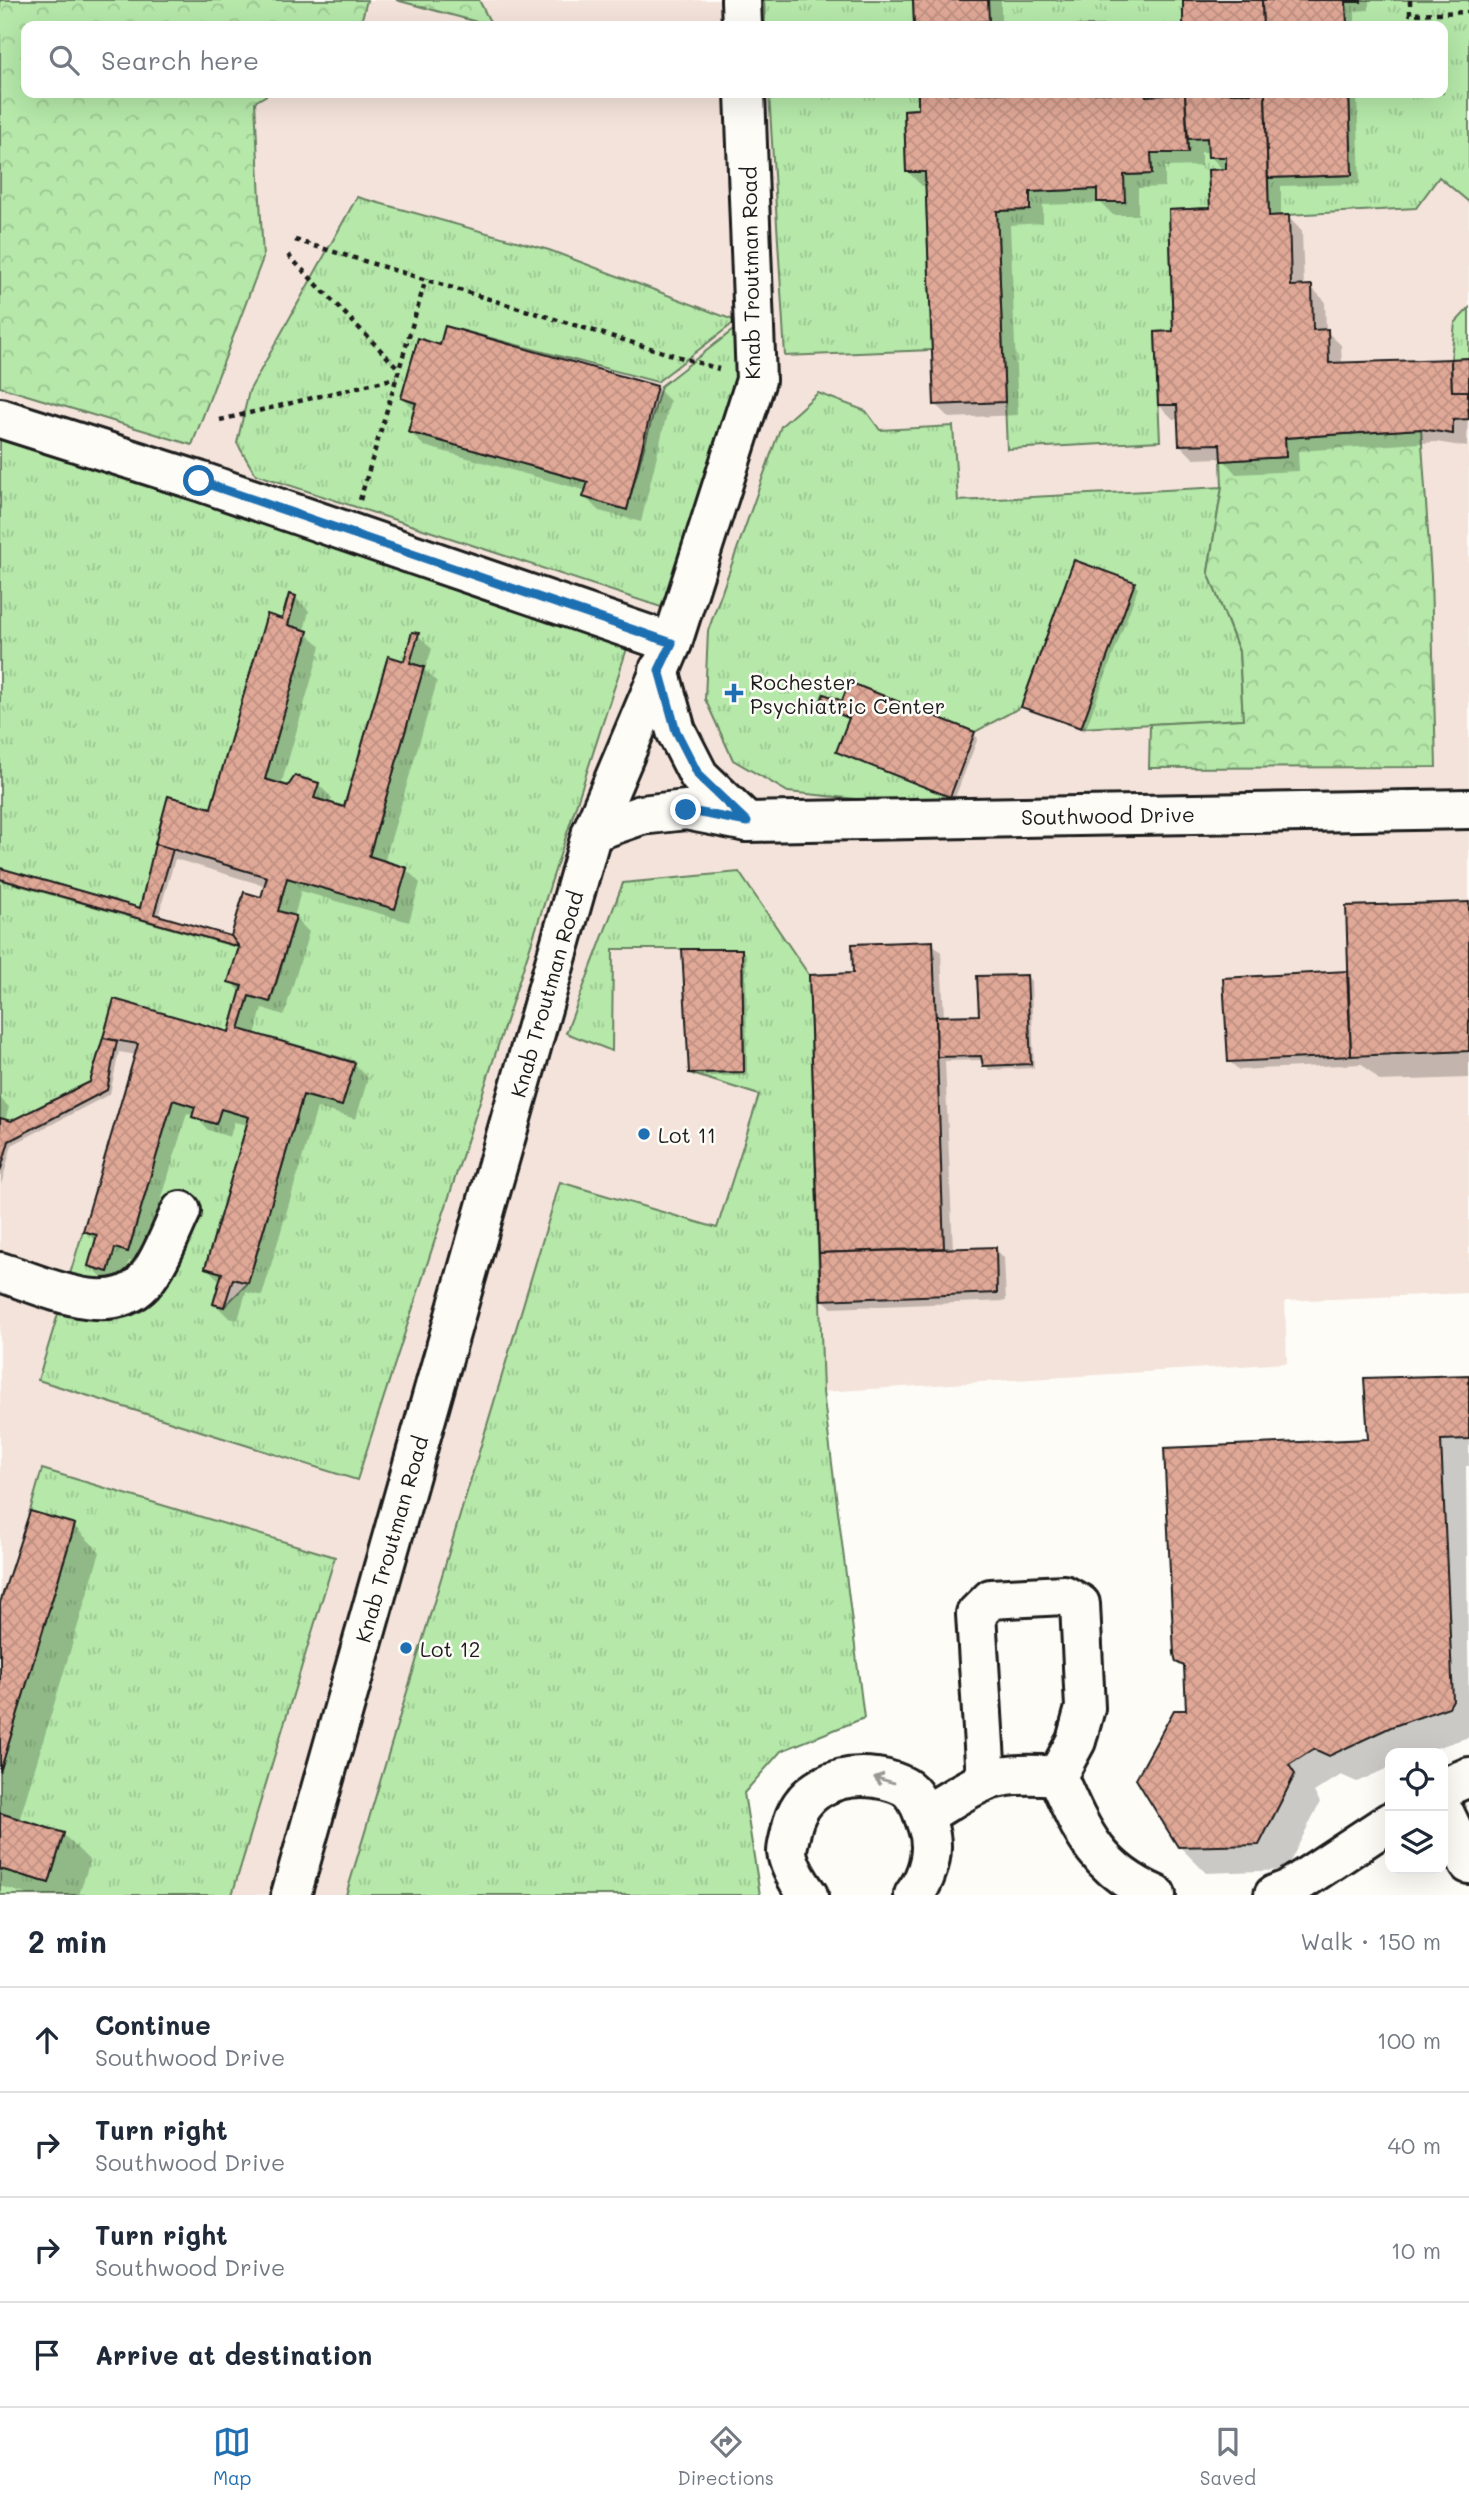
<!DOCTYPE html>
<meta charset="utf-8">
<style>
body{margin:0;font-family:Mali,sans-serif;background:#f2f2f3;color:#1f2937}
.controls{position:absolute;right:21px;bottom:21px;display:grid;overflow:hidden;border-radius:14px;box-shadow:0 7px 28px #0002}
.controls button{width:63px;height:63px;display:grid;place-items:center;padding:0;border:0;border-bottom:2px solid #e0e1e3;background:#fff;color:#1f2937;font:35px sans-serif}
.stop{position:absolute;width:21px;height:21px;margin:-16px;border:5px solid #1f6fb2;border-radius:50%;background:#fff}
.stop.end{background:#1f6fb2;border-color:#fff;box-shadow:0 2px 7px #0008}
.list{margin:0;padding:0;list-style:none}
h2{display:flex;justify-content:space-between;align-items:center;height:91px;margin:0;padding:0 28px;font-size:30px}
h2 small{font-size:23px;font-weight:400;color:#747a83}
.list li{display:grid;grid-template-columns:46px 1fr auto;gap:21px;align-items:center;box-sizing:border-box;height:105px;padding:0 28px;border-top:2px solid #e0e1e3}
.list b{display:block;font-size:26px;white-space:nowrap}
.list p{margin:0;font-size:23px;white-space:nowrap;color:#747a83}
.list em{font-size:23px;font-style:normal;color:#747a83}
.icon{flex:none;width:38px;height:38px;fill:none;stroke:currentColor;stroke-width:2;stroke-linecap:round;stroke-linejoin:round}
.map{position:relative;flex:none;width:1469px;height:1895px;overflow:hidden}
.search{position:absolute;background:#fff;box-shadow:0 7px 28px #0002;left:21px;right:21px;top:21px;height:77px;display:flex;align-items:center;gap:18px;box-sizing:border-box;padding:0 24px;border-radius:14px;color:#747a83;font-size:26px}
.sheet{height:511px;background:#fff}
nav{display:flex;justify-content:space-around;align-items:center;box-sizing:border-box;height:98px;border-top:2px solid #e0e1e3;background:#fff;font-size:19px;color:#747a83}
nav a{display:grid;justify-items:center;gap:4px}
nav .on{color:#1f6fb2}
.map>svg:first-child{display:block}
.built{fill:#f4e3da;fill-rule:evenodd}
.grass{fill:url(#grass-tufts);stroke:#688262;stroke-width:2}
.forest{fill:url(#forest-crowns);stroke:#688262;stroke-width:2}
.shadow{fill:#0003;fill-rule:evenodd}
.building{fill:url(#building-cross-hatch);stroke:#1c1c1c;stroke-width:2}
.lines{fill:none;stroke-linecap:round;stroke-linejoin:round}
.minor-casing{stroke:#1c1c1c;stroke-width:44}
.path{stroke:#1c1c1c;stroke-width:4.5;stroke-dasharray:5 5;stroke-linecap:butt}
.minor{stroke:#fdfcf7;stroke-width:38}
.oneway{stroke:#989794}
.route{stroke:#1f6fb2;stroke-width:9}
.poi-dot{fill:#1f6fb2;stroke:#fdfcf7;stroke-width:2.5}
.labels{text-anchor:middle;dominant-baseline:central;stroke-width:5;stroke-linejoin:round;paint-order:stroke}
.street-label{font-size:21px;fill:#1c1c1c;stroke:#fdfcf7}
.poi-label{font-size:21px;fill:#1c1c1c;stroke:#fdfcf7;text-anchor:start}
</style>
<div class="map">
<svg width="1469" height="1895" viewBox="0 0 1469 1895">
<defs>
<pattern id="grass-tufts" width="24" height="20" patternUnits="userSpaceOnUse" patternTransform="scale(1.75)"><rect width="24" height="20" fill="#b5e8a9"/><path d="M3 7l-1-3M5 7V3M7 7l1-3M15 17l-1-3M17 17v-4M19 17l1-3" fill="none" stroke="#9bc691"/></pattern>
<pattern id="forest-crowns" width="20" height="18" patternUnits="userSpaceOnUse" patternTransform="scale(1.75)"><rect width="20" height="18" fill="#b5e8a9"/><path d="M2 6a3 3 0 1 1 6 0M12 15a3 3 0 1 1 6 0" fill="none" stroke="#9bc691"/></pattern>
<pattern id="building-cross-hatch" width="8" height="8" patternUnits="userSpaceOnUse" patternTransform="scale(1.75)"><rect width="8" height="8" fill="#e0a897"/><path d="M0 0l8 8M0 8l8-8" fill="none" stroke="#c09082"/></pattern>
</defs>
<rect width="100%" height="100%" fill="#fdfcf7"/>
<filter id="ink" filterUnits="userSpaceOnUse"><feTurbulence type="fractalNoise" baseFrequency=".0143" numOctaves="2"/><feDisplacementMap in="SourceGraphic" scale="14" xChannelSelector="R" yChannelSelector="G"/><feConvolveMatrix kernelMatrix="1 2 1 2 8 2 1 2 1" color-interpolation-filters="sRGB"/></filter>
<g filter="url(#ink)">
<path class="built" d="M 0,0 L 1469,0 L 1469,1293 L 1285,1301 L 1287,1363 L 823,1392 L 495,1400 L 346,1895 L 0,1895 ZM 26,26 L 1443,26 L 1443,93 L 26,93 Z"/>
<g class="grass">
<path d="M 764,0 L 913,0 L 914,25 L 944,24 L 944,26 L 765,26 Z"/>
<path d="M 988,0 L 1183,0 L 1183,26 L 961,26 L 961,23 L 988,21 Z"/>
<path d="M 1361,0 L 1469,0 L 1469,202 L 1439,177 L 1416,208 L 1269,216 L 1268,178 L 1352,175 L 1349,93 L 1443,93 L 1443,26 L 1347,26 L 1346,2 Z"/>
<path d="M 769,93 L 918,93 L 918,109 L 904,110 L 906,172 L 925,172 L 932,350 L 785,356 Z"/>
<path d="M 1207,138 L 1226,157 L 1226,169 L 1208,170 L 1210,208 L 1169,210 L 1173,331 L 1155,332 L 1160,441 L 1007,449 L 997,211 L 1030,210 L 1030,192 L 1097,189 L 1098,202 L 1124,202 L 1124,175 L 1152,174 L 1151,153 L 1188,153 L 1188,139 Z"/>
<path d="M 357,197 L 549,250 L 736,321 L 657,382 L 445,326 L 440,345 L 418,339 L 401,398 L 416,403 L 408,432 L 588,482 L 584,497 L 627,509 L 661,386 L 741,324 L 737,396 L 667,609 L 255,474 L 237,443 L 249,391 Z"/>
<path d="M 1469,308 L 1469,358 L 1451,359 L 1455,323 Z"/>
<path d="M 818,393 L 866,411 L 880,430 L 953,426 L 958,501 L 1222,487 L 1208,572 L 1239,652 L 1243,719 L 1081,728 L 1134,583 L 1074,561 L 1021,707 L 975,732 L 850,683 L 842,701 L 823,694 L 819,706 L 849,718 L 950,797 L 925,806 L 788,792 L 733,760 L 705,699 L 708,631 L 781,426 Z"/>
<path d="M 0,431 L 633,630 L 357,1480 L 38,1380 L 83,1231 L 97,1235 L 88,1266 L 108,1272 L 115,1248 L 128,1252 L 173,1100 L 195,1107 L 192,1117 L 216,1124 L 221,1109 L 249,1117 L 205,1268 L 222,1273 L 213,1304 L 224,1307 L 248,1283 L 303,1095 L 342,1106 L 355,1062 L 239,1029 L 249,996 L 271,1001 L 296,917 L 278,911 L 287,878 L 395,908 L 407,868 L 369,856 L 424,667 L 410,663 L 418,634 L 412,632 L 404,661 L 388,656 L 344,807 L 314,798 L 319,783 L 295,776 L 288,786 L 265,779 L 308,631 L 288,625 L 296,596 L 289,594 L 282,619 L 267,615 L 211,808 L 168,796 L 140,908 L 0,868 Z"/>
<path d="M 739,872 L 809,975 L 823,1392 L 864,1718 L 781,1751 L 744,1793 L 760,1895 L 346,1895 L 560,1182 L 717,1228 L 759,1095 L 689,1073 L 744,1072 L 742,949 L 613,949 L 612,1051 L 566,1033 L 623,883 Z"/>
<path d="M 0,879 L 239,947 L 229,982 L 242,986 L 229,1032 L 114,1000 L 90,1082 L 11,1121 L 0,1118 Z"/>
<path d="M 42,1469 L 335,1557 L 232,1895 L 0,1895 L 0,1869 L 49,1883 L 64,1833 L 0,1813 L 0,1772 L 75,1525 L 30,1511 Z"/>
</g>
<g class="forest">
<path d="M 0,0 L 367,0 L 360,26 L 26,26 L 26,93 L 270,93 L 255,102 L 263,258 L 192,445 L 0,387 Z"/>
<path d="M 396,0 L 479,0 L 492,26 Z"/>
<path d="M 1421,429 L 1431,576 L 1436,767 L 1149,768 L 1150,724 L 1243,719 L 1239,651 L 1208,572 L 1222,487 L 1221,461 L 1286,457 L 1285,438 Z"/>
</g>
<g class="shadow">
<path d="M 915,0 L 1001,0 L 1001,26 L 918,26 Z"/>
<path d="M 1184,0 L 1369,0 L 1369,10 L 1355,11 L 1355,26 L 1185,26 Z"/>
<path d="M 919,93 L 1158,93 L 1158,97 L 1187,96 L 1187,93 L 1357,93 L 1360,184 L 1281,186 L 1281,217 L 1288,217 L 1302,231 L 1304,287 L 1311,287 L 1325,301 L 1326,331 L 1341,345 L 1342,364 L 1469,360 L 1467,447 L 1436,442 L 1298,451 L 1299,471 L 1236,474 L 1222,458 L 1194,459 L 1180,445 L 1180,419 L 1173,419 L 1159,405 L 1175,333 L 1224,171 L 1210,156 L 1209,152 L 1201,152 L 1201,166 L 1165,167 L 1165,187 L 1138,188 L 1138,215 L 1113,215 L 1101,203 L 1043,205 L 1043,223 L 1010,225 L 1018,415 L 949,418 L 935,404 L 927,186 L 922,186 L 908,172 L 920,111 Z"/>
<path d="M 441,347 L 656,387 L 670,401 L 641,522 L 599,511 L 585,497 L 587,491 L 424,446 L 410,432 L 416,411 L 403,398 Z"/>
<path d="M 1134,584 L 1138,588 L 1085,731 L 1027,710 L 1023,706 Z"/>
<path d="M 295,597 L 309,611 L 304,631 L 321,646 L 281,785 L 318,784 L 332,798 L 330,805 L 345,809 L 418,635 L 432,649 L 425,670 L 437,682 L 384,863 L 406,869 L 420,883 L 409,922 L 301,891 L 294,917 L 309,932 L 284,1015 L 262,1008 L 255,1035 L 354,1064 L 368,1078 L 356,1119 L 317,1108 L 262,1296 L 246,1292 L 238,1320 L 229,1318 L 215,1304 L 221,1282 L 207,1268 L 249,1125 L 234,1122 L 230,1137 L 208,1130 L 194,1115 L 187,1113 L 142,1265 L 129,1261 L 122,1285 L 104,1279 L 90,1265 L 97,1242 L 85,1230 L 137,1055 L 119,1052 L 110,1094 L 12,1145 L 1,1185 L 0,1098 L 9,1107 L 5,1121 L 11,1123 L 92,1083 L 115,1002 L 230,1034 L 242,993 L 230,981 L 240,949 L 0,881 L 0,870 L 141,910 L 156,844 L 212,810 L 283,621 ZM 175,859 L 266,886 L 262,899 L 233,938 L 158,917 Z"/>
<path d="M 843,703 L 974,734 L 978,738 L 954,800 L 842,755 L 838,751 L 850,720 L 821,705 Z"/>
<path d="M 1469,903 L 1469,1078 L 1380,1081 L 1362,1064 L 1239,1070 L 1229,1061 L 1346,973 L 1350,977 Z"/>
<path d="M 932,943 L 941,952 L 944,1018 L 980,1016 L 1027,976 L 1031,981 L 1034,1068 L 989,1070 L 983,1060 L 945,1061 L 953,1250 L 995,1248 L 1004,1258 L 1006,1301 L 832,1308 L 822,1299 L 811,976 L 855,975 Z"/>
<path d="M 742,951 L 746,955 L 747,1076 L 695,1076 L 691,1072 Z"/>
<path d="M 1469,1376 L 1469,1466 L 1466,1466 L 1469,1737 L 1421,1753 L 1390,1753 L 1390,1767 L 1357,1782 L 1341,1775 L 1314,1792 L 1320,1802 L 1286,1870 L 1206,1873 L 1179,1846 L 1188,1712 L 1186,1669 L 1178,1661 L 1369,1440 Z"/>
<path d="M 74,1526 L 100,1552 L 19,1821 L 63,1834 L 90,1861 L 79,1895 L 29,1895 L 0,1886 L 0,1608 Z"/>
</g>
<g class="building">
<path d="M 913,0 L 988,0 L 989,21 L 961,23 L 961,26 L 914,25 Z"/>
<path d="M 1183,0 L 1262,0 L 1263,26 L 1183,26 Z"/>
<path d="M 1262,0 L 1361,0 L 1361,2 L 1346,2 L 1347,26 L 1263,26 Z"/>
<path d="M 918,93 L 1145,93 L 1146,96 L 1185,94 L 1188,153 L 1151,153 L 1152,174 L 1124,175 L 1125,202 L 1097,202 L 1097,189 L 1030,192 L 1030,210 L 997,211 L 1005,402 L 934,405 L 925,172 L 906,172 L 904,110 L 918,109 Z"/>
<path d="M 1185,93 L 1265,93 L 1269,216 L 1289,215 L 1291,286 L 1312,285 L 1313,330 L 1328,329 L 1329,363 L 1451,359 L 1452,391 L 1468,391 L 1469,419 L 1453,420 L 1453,434 L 1421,429 L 1285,438 L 1286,457 L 1221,461 L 1220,444 L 1179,445 L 1177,405 L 1158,405 L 1155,332 L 1173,331 L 1169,210 L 1210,208 L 1208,170 L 1226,169 L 1226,157 L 1208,157 L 1207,138 L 1188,139 Z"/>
<path d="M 1265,93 L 1349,93 L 1352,175 L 1268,178 Z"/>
<path d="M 445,326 L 657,386 L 627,510 L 583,497 L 588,482 L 408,432 L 416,403 L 401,398 L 418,338 L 440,345 Z"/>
<path d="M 1469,358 L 1469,419 L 1468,391 L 1452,391 L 1451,359 Z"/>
<path d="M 1074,560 L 1135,582 L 1081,728 L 1021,707 Z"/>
<path d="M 289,594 L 296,596 L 288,625 L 308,631 L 265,779 L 288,786 L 295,776 L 319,783 L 314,798 L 344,807 L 388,656 L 404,661 L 412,632 L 419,633 L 410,663 L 424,667 L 369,856 L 407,868 L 395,909 L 287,878 L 278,911 L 296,916 L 270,1002 L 249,996 L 239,1029 L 355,1063 L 342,1106 L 303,1095 L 248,1283 L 233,1279 L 224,1307 L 213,1304 L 222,1273 L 205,1268 L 249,1117 L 221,1109 L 216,1124 L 192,1117 L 195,1107 L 173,1100 L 128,1252 L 115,1248 L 108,1272 L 88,1266 L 97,1235 L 83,1231 L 138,1044 L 103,1038 L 114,999 L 229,1032 L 242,986 L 228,982 L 239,947 L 231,936 L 244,892 L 261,897 L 267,877 L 155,844 L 168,796 L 211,808 L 267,614 L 282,619 Z"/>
<path d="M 849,682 L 975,732 L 950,797 L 836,752 L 849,718 L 819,706 L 824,694 L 842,701 Z"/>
<path d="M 155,844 L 173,849 L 154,914 L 231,936 L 239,947 L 0,879 L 0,868 L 140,908 Z"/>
<path d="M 1469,902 L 1469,1051 L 1351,1056 L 1346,906 Z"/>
<path d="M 933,941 L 944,1248 L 819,1253 L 809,975 L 853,973 L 852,944 Z"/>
<path d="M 682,949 L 742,949 L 744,1072 L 689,1073 Z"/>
<path d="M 1347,971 L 1351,1056 L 1228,1062 L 1223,978 Z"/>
<path d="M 1027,975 L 1031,1064 L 983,1066 L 981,1056 L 937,1057 L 936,1016 L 979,1015 L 977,976 Z"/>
<path d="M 103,1038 L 117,1041 L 107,1090 L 9,1141 L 0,1172 L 0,1118 L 11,1121 L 90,1082 Z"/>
<path d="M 996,1247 L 997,1293 L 821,1300 L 819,1253 Z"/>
<path d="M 1469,1375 L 1469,1439 L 1441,1440 L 1453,1700 L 1449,1707 L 1391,1727 L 1329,1756 L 1314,1749 L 1289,1765 L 1295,1774 L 1259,1845 L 1178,1847 L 1136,1779 L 1174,1710 L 1186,1710 L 1184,1666 L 1176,1662 L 1174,1654 L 1164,1448 L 1368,1439 L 1364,1378 Z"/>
<path d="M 30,1511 L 75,1524 L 0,1772 L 0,1603 Z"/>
<path d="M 0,1813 L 64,1833 L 49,1883 L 0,1869 Z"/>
</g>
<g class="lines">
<defs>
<g id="minor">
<path d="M 741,0 L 742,26"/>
<path d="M 0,418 L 199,481 L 672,643"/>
<path d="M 659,670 L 676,731 L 699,776 L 747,822"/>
<path d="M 592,832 L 641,815 L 686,810 L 747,822 L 1469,809"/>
<path d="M 0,1272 C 40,1284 109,1320 143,1283 C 160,1263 170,1234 181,1211"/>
<path d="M 986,1779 L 976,1614 L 991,1599 L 1064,1595 L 1080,1604 L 1085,1708 L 1076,1741 L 1057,1776 C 1082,1832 1097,1870 1156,1895"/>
<path d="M 1443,1788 L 1469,1777"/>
<path d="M 1443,1810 L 1469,1864"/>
<path d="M 924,1816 C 980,1782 989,1770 1057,1776"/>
<path d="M 291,1895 L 592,832 L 672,643 L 756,380 L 745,93"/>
<path d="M 808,1895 C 800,1884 789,1867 787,1852 C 787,1846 790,1837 791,1831 C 799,1789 837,1773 876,1778 C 886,1779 903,1784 910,1791 C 918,1799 924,1815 927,1825 C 936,1848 929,1875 914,1895"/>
<path d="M 1274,1895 L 1287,1890 L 1390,1822"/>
</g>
</defs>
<use href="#minor" class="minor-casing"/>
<g class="path">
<path d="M 1410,0 L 1410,14 L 1469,12"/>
<path d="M 295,240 L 719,369"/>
<path d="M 288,255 L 399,369"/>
<path d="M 220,420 L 396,378"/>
<path d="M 360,500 L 426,279"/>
</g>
<use href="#minor" class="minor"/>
</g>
<defs><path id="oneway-shaft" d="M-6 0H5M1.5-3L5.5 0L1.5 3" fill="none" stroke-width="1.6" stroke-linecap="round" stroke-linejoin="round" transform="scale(1.75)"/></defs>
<use class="oneway" href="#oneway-shaft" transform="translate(884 1780) rotate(-164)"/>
</g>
<g class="lines" filter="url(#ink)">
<path class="route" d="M 199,481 L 672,643 L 659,670 L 676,731 L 699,776 L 747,822 L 686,810"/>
</g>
<g class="poi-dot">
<path d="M730.5 682.5h7v7h7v7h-7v7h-7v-7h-7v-7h7z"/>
<circle cx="644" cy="1134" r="7"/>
<circle cx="406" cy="1648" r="7"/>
</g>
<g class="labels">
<g class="street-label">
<text transform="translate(750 273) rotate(-91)">Knab Troutman Road</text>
<text transform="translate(1108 815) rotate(-1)">Southwood Drive</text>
<text transform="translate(546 994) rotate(-74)">Knab Troutman Road</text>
<text transform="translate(391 1539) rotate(-74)">Knab Troutman Road</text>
</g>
<g class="poi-label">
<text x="750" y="681">Rochester<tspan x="750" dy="24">Psychiatric Center</tspan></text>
<text x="658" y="1134">Lot 11</text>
<text x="420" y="1648">Lot 12</text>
</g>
</g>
</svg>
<div class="controls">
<button><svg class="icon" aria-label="locate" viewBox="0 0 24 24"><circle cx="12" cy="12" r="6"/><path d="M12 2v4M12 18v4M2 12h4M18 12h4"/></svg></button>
<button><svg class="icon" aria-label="layers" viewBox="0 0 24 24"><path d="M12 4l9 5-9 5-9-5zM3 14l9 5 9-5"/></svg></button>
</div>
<div class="stop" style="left:199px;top:481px"></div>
<div class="stop end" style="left:686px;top:810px"></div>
<div class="search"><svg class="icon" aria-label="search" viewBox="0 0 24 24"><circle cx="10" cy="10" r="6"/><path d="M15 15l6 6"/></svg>Search here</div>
</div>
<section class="sheet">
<h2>2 min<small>Walk · 150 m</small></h2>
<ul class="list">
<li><svg class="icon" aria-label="ahead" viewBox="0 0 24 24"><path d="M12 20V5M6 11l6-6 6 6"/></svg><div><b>Continue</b><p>Southwood Drive</p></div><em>100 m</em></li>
<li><svg class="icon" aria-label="right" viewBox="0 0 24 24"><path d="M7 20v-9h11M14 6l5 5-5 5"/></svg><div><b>Turn right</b><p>Southwood Drive</p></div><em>40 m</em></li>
<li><svg class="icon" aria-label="right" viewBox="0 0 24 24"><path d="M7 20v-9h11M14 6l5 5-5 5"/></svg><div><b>Turn right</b><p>Southwood Drive</p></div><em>10 m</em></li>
<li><svg class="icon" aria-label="arrive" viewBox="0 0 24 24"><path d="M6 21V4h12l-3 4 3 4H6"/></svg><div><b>Arrive at destination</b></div></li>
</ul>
</section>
<nav>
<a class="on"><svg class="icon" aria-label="map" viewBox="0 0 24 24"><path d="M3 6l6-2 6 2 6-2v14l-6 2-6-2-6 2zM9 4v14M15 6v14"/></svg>Map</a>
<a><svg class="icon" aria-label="directions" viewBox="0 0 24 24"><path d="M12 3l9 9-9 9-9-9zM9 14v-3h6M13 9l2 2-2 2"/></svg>Directions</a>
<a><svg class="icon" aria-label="saved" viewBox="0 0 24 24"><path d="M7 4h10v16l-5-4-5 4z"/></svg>Saved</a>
</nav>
